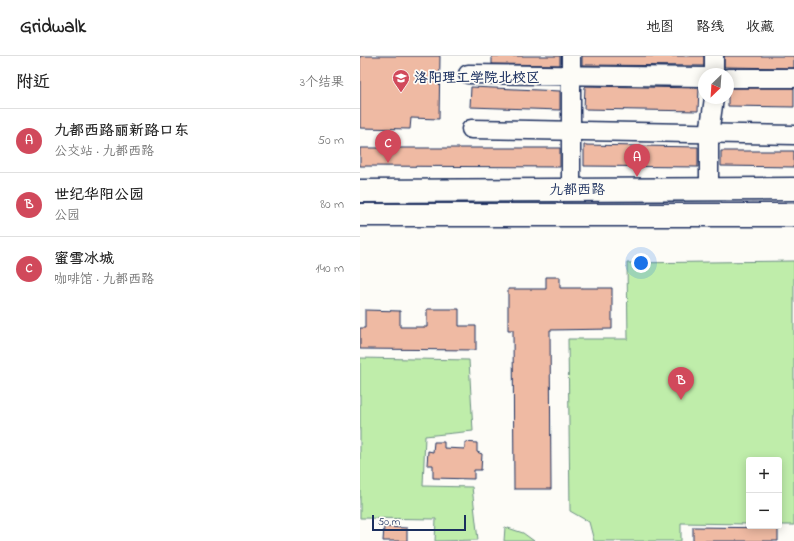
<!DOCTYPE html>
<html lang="zh">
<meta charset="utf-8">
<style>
body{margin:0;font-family:"Indie Flower","LXGW WenKai TC",sans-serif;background:#f6f6f6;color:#222}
.controls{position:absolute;right:12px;bottom:12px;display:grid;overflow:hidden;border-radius:4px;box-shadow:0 2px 10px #0003}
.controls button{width:36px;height:36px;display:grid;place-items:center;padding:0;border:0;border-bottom:1px solid #e0e0e0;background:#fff;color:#222;font:20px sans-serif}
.compass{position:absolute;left:338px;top:12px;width:36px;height:36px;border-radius:50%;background:#fff;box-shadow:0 2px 10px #0003;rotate:205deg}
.scale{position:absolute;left:12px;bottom:10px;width:94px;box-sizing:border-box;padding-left:4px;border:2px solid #1b2f5e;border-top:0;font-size:11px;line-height:14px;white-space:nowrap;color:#1b2f5e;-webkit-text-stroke:3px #fdfcf7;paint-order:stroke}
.you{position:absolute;left:281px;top:207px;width:14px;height:14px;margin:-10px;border:3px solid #fff;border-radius:50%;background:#1a73e8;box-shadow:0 0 0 6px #1a73e833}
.badge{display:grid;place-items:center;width:26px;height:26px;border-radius:50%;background:#d1495b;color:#fff;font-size:13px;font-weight:700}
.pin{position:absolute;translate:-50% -33px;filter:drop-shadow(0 1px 2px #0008)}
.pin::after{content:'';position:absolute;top:21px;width:14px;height:12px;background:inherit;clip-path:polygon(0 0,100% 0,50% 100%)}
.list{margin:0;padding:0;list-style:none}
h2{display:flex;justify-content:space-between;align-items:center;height:52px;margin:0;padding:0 16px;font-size:17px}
h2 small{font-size:13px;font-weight:400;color:#767676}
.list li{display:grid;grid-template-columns:26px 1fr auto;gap:12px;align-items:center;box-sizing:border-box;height:64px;padding:0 16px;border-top:1px solid #e0e0e0}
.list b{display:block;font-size:15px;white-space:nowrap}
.list p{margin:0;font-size:13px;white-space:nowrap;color:#767676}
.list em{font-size:13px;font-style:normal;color:#767676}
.map{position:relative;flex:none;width:434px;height:485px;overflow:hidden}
header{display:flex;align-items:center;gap:24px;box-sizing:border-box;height:56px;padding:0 20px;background:#fff;border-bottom:1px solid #e0e0e0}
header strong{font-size:19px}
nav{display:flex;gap:22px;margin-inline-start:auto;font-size:14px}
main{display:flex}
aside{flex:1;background:#fff}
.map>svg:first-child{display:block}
.green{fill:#bfedaa;stroke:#6d8e84}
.building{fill:#efbaa3;stroke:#1b2f5e}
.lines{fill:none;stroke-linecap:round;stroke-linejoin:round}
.minor-casing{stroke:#1b2f5e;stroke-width:21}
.major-casing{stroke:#1b2f5e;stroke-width:25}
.minor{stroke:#fdfcf7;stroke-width:18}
.major{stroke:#fdfcf7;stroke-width:22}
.labels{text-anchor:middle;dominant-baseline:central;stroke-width:3.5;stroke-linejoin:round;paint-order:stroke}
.poi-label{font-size:14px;font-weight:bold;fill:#1b2f5e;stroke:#fdfcf7;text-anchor:start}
.street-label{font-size:14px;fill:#1b2f5e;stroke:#fdfcf7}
</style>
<header>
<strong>Gridwalk</strong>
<nav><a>地图</a><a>路线</a><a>收藏</a></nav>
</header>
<main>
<aside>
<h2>附近<small>3个结果</small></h2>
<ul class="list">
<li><span class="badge">A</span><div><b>九都西路丽新路口东</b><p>公交站 · 九都西路</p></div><em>50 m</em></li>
<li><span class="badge">B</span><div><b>世纪华阳公园</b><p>公园</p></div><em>80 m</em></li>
<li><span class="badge">C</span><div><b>蜜雪冰城</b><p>咖啡馆 · 九都西路</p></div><em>140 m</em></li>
</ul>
</aside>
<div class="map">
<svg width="434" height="485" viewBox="0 0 434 485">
<rect width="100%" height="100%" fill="#fdfcf7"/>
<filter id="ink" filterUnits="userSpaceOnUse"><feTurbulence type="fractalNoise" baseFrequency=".025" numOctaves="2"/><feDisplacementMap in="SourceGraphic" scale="8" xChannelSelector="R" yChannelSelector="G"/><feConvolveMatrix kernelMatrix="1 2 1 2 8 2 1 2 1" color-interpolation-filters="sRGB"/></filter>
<g filter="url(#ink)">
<g class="green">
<path d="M 434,205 L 434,469 L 419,469 L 419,404 L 389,404 L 389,468 L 321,467 L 321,485 L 234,485 L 229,466 L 210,455 L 208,283 L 268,283 L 267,207 Z"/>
<path d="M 0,302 L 109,304 L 113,375 L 65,380 L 63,430 L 112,431 L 118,484 L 75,485 L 76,463 L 0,462 Z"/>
<path d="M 145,471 L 163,477 L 174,485 L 144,485 Z"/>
</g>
<g class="building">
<path d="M 0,0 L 80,0 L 79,63 L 51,62 L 50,73 L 0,72 Z"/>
<path d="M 132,0 L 200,0 L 200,9 L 132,8 Z"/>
<path d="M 222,0 L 344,0 L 344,10 L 222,9 Z"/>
<path d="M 364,0 L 434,0 L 434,12 L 364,11 Z"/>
<path d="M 225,30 L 339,32 L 338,55 L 224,53 Z"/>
<path d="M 111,31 L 200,35 L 200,54 L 110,51 Z"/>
<path d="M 368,32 L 434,32 L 434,51 L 368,50 Z"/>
<path d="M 224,89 L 338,91 L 338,111 L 224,110 Z"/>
<path d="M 0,92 L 200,92 L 200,111 L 0,110 Z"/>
<path d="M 361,95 L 434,95 L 434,111 L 361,110 Z"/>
<path d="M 186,221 L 200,221 L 200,232 L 252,232 L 252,273 L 190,274 L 191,433 L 154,433 L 153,274 L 148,274 L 148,233 L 186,233 Z"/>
<path d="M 67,253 L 99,253 L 99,270 L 116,270 L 116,294 L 0,293 L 0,272 L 5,272 L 5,254 L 40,255 L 40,271 L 67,271 Z"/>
<path d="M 74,386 L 84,386 L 84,392 L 105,393 L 105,386 L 117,387 L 117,396 L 122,398 L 121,414 L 114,414 L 114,423 L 73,422 L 73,409 L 67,409 L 68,395 L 73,396 Z"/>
<path d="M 24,471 L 47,472 L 47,485 L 23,485 Z"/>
<path d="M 333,471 L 418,472 L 418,485 L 333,485 Z"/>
</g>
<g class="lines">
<defs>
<g id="minor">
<path d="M 108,18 L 344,21"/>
<path d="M 354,18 L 354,0"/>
<path d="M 368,22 L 434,22"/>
<path d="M 111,73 L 434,79"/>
<path d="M 349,133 L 349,78 L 354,42"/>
<path d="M 211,134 L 211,0"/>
</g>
<g id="major">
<path d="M 0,135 L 434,133"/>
<path d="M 0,159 L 434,159"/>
</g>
</defs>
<use href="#minor" class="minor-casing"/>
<use href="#major" class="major-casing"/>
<use href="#minor" class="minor"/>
<use href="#major" class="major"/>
</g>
</g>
<defs>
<symbol id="university-pin" viewBox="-11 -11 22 30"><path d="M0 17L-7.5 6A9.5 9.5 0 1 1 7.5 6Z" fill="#d1495b" stroke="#fdfcf7"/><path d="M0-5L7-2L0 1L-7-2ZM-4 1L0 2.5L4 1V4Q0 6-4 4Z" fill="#fff"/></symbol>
</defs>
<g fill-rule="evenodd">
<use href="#university-pin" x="31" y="12" width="20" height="27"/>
</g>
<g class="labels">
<g class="poi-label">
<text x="54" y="22">洛阳理工学院北校区</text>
</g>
<g class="street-label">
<text x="217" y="134">九都西路</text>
</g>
</g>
</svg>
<div class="controls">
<button>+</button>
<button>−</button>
</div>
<svg class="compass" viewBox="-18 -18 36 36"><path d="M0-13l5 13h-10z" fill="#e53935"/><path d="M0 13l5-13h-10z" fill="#767676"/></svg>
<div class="scale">50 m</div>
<div class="you"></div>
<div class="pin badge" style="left:277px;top:121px">A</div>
<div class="pin badge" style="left:321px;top:344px">B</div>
<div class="pin badge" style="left:28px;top:107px">C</div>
</div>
</main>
